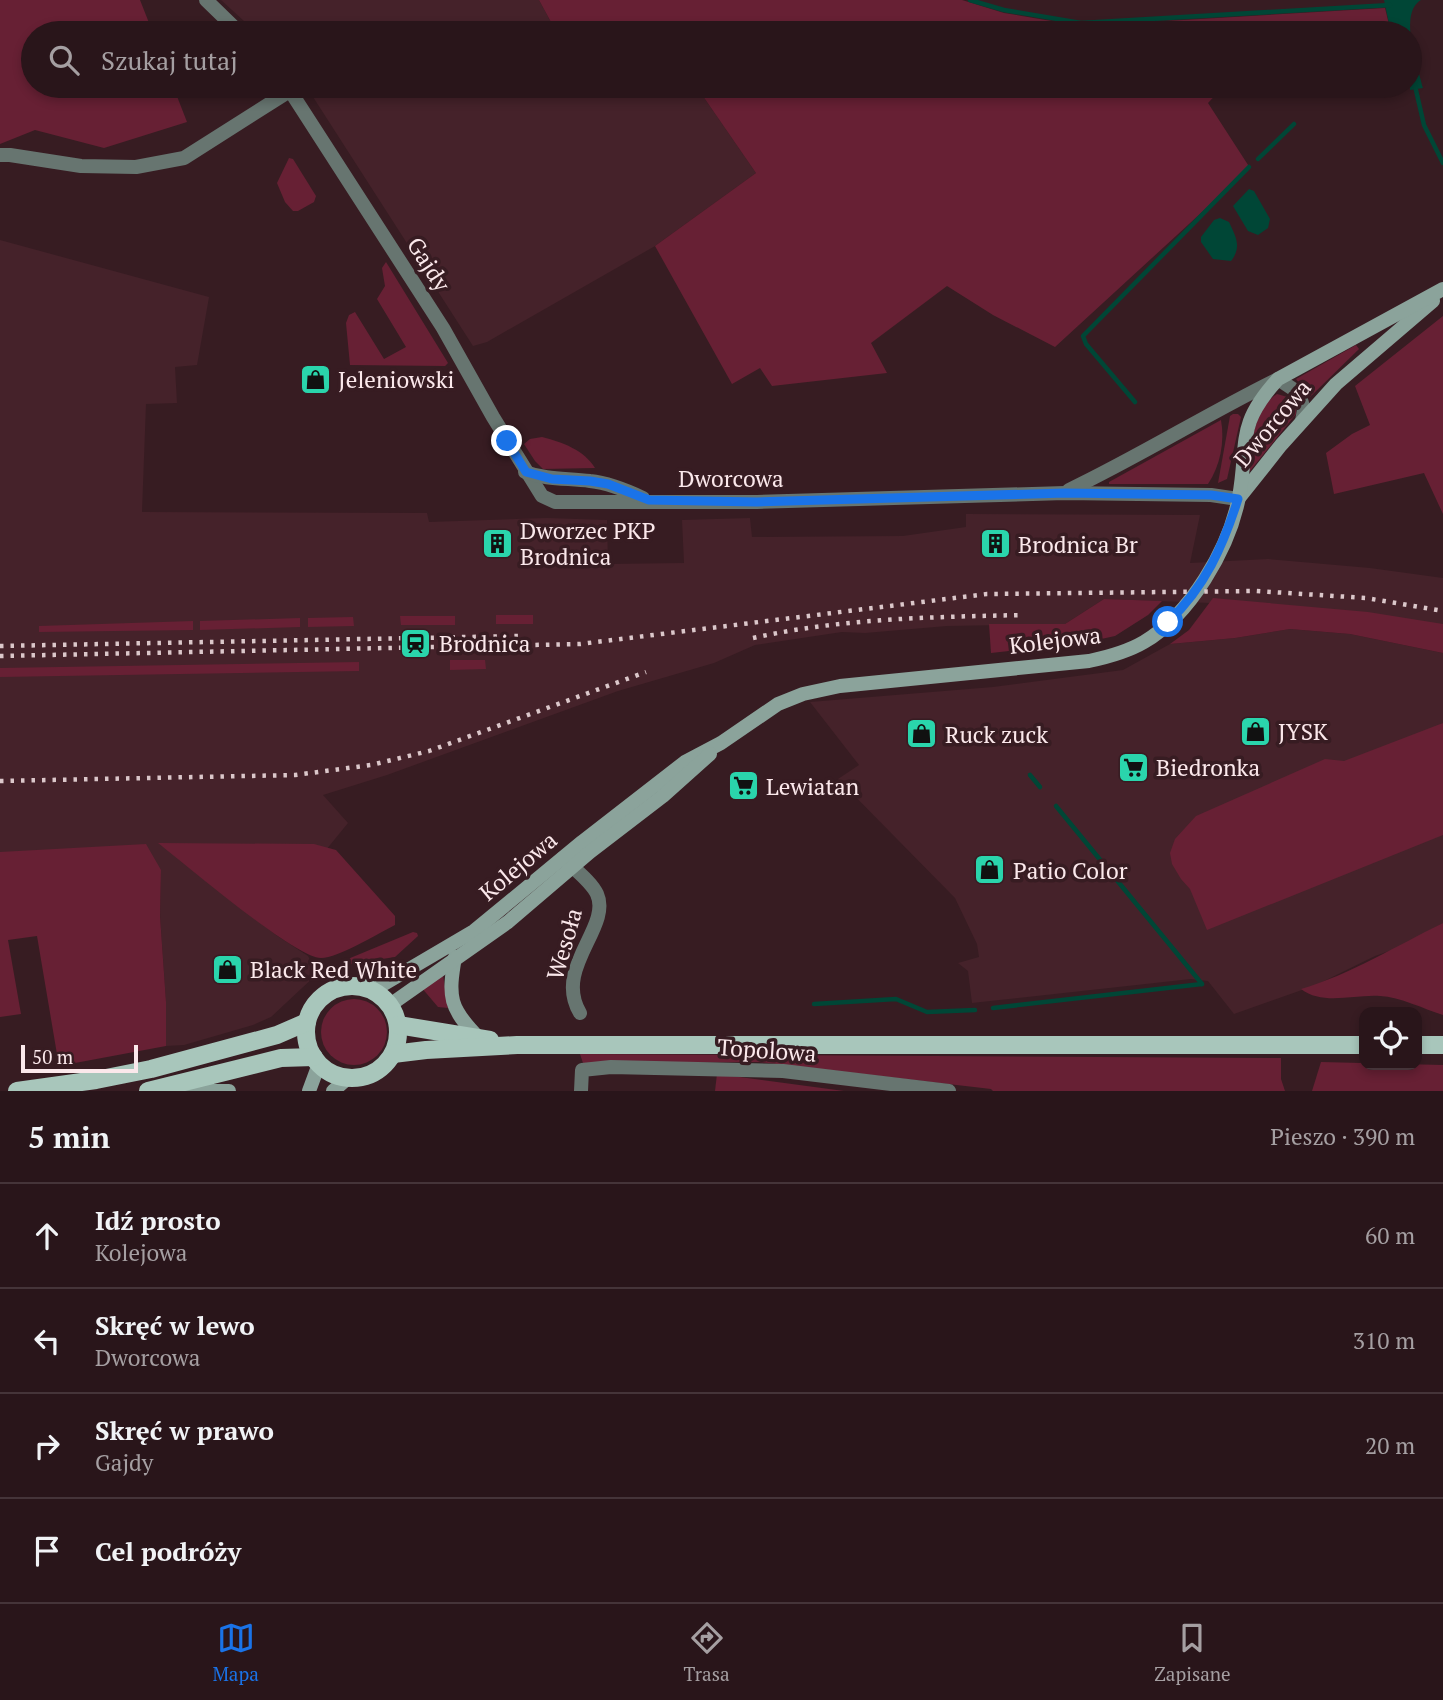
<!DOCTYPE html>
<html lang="pl">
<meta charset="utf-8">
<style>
body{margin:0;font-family:"PT Serif",serif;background:#352227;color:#f1f3f6}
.controls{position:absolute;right:21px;bottom:21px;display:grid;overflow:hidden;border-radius:14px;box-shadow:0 4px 10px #0003}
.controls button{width:63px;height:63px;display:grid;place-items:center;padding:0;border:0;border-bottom:2px solid #453439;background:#29151a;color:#f1f3f6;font:35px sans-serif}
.scale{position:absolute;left:21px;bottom:18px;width:117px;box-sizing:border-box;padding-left:7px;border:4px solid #fbe8eb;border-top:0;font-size:19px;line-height:24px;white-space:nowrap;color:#fbe8eb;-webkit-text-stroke:5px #371c22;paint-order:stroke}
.stop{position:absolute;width:21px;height:21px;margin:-16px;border:5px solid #1a73e8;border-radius:50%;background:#fff}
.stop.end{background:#1a73e8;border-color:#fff;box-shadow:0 2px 7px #0008}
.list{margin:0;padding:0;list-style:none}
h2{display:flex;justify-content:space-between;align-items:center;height:91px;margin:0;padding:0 28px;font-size:30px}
h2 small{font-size:23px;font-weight:400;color:#a59fa2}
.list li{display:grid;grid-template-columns:46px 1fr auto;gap:21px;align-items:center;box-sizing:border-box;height:105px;padding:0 28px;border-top:2px solid #453439}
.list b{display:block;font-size:26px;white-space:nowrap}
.list p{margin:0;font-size:23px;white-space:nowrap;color:#a59fa2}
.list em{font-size:23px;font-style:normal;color:#a59fa2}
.icon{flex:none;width:38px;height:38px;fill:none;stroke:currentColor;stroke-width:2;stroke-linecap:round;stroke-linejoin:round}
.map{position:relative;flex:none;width:1443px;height:1091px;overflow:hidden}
.search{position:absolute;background:#29151a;box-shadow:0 4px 10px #0003;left:21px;right:21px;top:21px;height:77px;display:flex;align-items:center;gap:18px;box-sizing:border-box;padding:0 24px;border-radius:38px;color:#a59fa2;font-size:26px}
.sheet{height:511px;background:#29151a}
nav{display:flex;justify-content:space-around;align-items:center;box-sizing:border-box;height:98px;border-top:2px solid #453439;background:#29151a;font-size:19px;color:#a59fa2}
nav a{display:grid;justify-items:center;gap:4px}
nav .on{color:#1a73e8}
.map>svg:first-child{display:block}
.built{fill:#45222a}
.green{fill:#672034}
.water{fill:#004636}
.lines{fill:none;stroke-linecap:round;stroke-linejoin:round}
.stream{stroke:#004636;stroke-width:4.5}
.street{stroke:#677570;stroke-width:14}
.secondary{stroke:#8ba39b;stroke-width:14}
.primary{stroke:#a8c6bb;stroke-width:18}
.rail{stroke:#dbc7ca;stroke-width:4.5;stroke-dasharray:3.5 7;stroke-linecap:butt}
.route{stroke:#1a73e8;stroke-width:9}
.labels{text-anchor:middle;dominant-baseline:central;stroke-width:7;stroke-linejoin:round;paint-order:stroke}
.street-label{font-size:23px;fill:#fbe8eb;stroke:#371c22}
.poi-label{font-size:23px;fill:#fbe8eb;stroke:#371c22;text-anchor:start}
</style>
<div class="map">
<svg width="1443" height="1091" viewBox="0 0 1443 1091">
<rect width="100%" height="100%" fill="#371c22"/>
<g class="built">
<path d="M 221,0 L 539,0 L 557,33 L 257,33 Z"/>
<path d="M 306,86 L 607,86 L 618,91 L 653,97 L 677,86 L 696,86 L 756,173 L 655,246 L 487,342 L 473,346 Z"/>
<path d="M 0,240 L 209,297 L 197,365 L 175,367 L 177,403 L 146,404 L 142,512 L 427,513 L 429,522 L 547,518 L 607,520 L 608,564 L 684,563 L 682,520 L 750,518 L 752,537 L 903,536 L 966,527 L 966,514 L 1200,515 L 1190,563 L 1268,559 L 1370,568 L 1443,578 L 1443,629 L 1264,605 L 1104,599 L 1065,624 L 947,626 L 865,633 L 842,632 L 755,645 L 714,663 L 618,691 L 387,775 L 323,795 L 348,823 L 326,850 L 166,848 L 276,935 L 308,956 L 317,974 L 271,1017 L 253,1025 L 184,1045 L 166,1046 L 166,1002 L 160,916 L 161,870 L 0,852 Z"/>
<path d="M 1290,629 L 1350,634 L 1443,653 L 1443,723 L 1441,724 L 1443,730 L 1443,923 L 1398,948 L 1375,956 L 1316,985 L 1234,1014 L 1208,981 L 1191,979 L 972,1003 L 968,971 L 958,963 L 979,957 L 977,944 L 955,898 L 838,779 L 859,765 L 810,702 L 993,687 L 1123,670 L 1170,644 L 1235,638 Z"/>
</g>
<g class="green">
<path d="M 0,0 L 140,0 L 153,33 L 33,33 L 33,86 L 173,86 L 187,122 L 104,148 L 35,130 L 0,144 Z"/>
<path d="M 539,0 L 962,0 L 1004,13 L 1081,26 L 1385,8 L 1391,33 L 557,33 Z"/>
<path d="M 607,86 L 677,86 L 653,97 L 618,91 Z"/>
<path d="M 696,86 L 1224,86 L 1208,103 L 1250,168 L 1055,347 L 993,315 L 947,286 L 871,343 L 887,373 L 772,386 L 760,368 L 732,384 L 655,246 L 756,173 Z"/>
<path d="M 289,158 L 293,159 L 316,196 L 314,202 L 298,211 L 293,211 L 285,202 L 277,183 Z"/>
<path d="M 386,262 L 448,363 L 445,366 L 350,365 L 346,323 L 349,315 L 355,312 L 384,359 L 406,347 L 377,299 L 385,286 L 382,268 Z"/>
<path d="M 1443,316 L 1443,514 L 1424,473 L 1334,494 L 1326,453 L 1352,434 L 1370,425 L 1355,386 Z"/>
<path d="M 1356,345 L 1359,349 L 1310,397 L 1296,379 Z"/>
<path d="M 1277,394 L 1291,398 L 1296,407 L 1296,414 L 1250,471 L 1248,471 C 1249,448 1255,407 1277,394 Z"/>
<path d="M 1233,414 L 1238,414 L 1241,417 L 1227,479 L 1218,483 L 1230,416 Z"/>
<path d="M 1221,420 C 1225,442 1220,466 1208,484 L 1109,484 L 1109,482 Z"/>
<path d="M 542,437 C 562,442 584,450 595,468 L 543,469 L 535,461 L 524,444 L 530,439 Z"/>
<path d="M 1213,598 L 1368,612 L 1443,624 L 1443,653 L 1350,634 L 1290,629 L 1235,638 L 1170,644 L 1189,630 Z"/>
<path d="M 1104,599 L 1162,601 L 1148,615 L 1115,636 L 1083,643 L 991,653 L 989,624 L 1065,624 Z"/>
<rect x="496" y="615" width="37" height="9"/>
<path d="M 400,616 L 455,616 L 455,625 L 401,625 Z"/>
<path d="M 353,617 L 354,626 L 308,627 L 308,618 Z"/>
<path d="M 300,618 L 300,627 L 200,630 L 200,621 Z"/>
<path d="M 193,621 L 193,630 L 39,632 L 39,626 Z"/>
<path d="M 450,660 L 485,660 L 486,669 L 450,670 Z"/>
<path d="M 359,662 L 359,671 L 0,677 L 0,668 Z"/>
<path d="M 1443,723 L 1443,835 L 1207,930 L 1190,889 L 1181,879 L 1172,864 L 1170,853 L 1175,839 L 1196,816 L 1325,759 L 1344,761 Z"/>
<path d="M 158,843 L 314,844 L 336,850 L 395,916 L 395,925 C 379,933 338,958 321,958 C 295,958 185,864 158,843 Z"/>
<path d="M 146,844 L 161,870 L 160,916 L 166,1002 L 166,1046 L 59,1066 L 37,936 L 8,940 L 21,1014 L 0,1017 L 0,852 Z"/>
<path d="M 1443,923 L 1443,1015 C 1424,1009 1400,997 1380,996 C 1355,994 1323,1006 1301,989 C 1349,975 1398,945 1443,923 Z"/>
<path d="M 413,932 L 417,933 L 418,936 L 395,957 L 343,965 L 343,961 Z"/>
<path d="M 443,975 L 448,1008 L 438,1007 L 421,987 Z"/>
<circle cx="354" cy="1032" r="33"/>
<path d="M 580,1054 L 1281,1058 L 1281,1079 L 1285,1091 L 993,1091 L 991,1089 L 759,1062 L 583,1063 Z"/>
<path d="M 1321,1062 L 1443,1065 L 1443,1091 L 1312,1091 Z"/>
<path d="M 717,1074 L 844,1091 L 715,1091 Z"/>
</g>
<g class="water">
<path d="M 1384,0 L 1421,0 C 1398,13 1418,67 1423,88 L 1410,90 L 1410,33 L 1391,33 Z"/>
<path d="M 1249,189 L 1254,191 L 1270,219 L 1268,228 L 1258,235 L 1248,231 L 1233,206 Z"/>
<path d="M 1220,218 L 1229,222 C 1236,237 1242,247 1231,261 L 1213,259 L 1201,242 L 1201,237 L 1214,220 Z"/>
</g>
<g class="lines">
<g class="stream">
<path d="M 970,0 L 1004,10 L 1081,23 L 1390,5"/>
<path d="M 1415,86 L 1424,125 L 1443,163"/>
<path d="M 1258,159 L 1294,124"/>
<path d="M 1135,402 L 1086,344 L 1083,336 L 1249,167"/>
<path d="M 1030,775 L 1040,787"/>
<path d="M 1056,806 L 1202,984"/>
<path d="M 814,1004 L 896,999 L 927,1012 L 975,1010"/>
<path d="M 993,1008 L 1202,984"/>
</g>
<g class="street">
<path d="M 206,0 L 240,33"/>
<path d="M 287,86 L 443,328 L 493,417 L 542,496 L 555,502 L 757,502 L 1065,493 L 1211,495 L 1238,499"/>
<path d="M 0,155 L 10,155 L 81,166 L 136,167 L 184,158 L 291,90"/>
<path d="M 525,472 C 547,480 568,478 590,481 C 609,483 626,490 643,498"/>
<path d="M 1069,490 C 1140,456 1207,414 1278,379 L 1299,393 L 1304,410 L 1302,421"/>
<path d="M 563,858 C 574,869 591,881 597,894 C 612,927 553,968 580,1013"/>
<path d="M 581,1091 L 582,1070 L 611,1067 L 783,1071 L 949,1091"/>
</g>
<g class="secondary">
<path d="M 1239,498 L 1281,445 L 1336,384 L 1433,301"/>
<path d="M 455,957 C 448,997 449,1008 479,1038"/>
<path d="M 372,991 L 474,931 L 582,842 L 685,762 L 721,743 L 778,704 L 803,694 L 840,686 L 1089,661 C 1108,657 1127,652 1144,642 C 1190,615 1229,549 1239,497 C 1249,442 1235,426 1278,379 L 1443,289"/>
<path d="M 390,1005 L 508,922 L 590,852 L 663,796 L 710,754"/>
<path d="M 188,1091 L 229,1091"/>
<path d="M 309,1091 L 319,1064"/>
<path d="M 333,1091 L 348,1078"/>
</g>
<g class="primary">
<circle cx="352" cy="1032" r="46"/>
<path d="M 398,1025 L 490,1040"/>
<path d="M 1417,1045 L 1443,1045"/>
<path d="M 393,1054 L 426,1050 L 517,1045 L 1364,1045"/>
<path d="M 17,1091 L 96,1080 L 151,1069 L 277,1035 L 307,1022"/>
<path d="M 148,1091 L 281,1058 L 314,1057"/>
</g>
<g class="rail">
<path d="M 753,638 C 843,618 933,617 1024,615"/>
<path d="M 0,646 L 519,636"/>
<path d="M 0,656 L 580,644 L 987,594 L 1256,591 L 1366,598 L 1443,611"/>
<path d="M 0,781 L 295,775 L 371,765 L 429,751 L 646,672"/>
</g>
</g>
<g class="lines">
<path class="route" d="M 507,441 L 526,472 L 552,479 L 590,481 L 608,484 L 649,500 L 757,502 L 1065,493 L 1211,495 L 1238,499 C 1223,546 1205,587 1168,622"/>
</g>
<defs>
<symbol id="shop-square" viewBox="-11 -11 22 22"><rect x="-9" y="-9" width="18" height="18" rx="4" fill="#2ad5ac" stroke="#371c22"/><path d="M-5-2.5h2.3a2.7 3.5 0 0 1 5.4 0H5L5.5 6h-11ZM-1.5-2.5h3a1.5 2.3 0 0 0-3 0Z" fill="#111"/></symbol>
<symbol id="building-square" viewBox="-11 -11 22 22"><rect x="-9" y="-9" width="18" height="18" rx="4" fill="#2ad5ac" stroke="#371c22"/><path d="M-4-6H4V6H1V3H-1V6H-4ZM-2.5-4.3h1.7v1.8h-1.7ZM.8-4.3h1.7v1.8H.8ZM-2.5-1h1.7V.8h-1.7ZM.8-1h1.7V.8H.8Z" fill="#111"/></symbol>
<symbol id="station-square" viewBox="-11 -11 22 22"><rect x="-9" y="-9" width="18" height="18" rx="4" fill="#2ad5ac" stroke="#371c22"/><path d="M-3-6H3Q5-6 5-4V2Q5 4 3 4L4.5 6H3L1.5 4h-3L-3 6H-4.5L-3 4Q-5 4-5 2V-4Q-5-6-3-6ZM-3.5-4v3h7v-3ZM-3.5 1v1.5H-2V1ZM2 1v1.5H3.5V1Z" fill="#111"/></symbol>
<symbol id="supermarket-square" viewBox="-11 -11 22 22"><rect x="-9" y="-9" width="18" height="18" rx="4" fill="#2ad5ac" stroke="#371c22"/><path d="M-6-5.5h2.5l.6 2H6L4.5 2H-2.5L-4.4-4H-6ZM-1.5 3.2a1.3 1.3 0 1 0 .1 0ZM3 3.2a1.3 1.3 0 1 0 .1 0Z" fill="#111"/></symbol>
</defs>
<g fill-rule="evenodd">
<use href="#shop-square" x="298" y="362" width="35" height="35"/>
<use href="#building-square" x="480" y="526" width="35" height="35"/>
<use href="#building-square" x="978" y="526" width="35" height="35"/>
<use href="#station-square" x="398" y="626" width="35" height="35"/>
<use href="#shop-square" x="1238" y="714" width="35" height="35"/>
<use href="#shop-square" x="904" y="716" width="35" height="35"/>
<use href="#supermarket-square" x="1116" y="750" width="35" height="35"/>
<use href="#supermarket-square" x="726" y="768" width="35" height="35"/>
<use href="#shop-square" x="972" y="852" width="35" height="35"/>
<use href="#shop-square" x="210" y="952" width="35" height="35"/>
</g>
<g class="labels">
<g class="street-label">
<text transform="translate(429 264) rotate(57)">Gajdy</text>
<text transform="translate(1272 423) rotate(-50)">Dworcowa</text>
<text x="731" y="478">Dworcowa</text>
<text transform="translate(1055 640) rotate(-7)">Kolejowa</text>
<text transform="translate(518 866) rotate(-40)">Kolejowa</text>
<text transform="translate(564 944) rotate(-74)">Wesoła</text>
<text transform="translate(767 1050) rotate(4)">Topolowa</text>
</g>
<g class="poi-label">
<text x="338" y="379">Jeleniowski</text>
<text x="520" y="530">Dworzec PKP<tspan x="520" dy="26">Brodnica</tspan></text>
<text x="1018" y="544">Brodnica Br</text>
<text x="439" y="643">Brodnica</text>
<text x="1278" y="731">JYSK</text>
<text x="945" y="734">Ruck zuck</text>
<text x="1156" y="767">Biedronka</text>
<text x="766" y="786">Lewiatan</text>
<text x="1013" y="870">Patio Color</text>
<text x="250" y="969">Black Red White</text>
</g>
</g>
</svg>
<div class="controls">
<button><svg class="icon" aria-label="locate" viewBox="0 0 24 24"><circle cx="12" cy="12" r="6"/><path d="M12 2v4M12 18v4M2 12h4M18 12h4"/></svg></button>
</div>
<div class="scale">50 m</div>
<div class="stop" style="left:1168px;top:622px"></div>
<div class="stop end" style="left:507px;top:441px"></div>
<div class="search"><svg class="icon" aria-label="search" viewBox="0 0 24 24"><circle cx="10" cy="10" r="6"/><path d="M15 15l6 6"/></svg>Szukaj tutaj</div>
</div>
<section class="sheet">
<h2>5 min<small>Pieszo · 390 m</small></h2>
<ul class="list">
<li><svg class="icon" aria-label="ahead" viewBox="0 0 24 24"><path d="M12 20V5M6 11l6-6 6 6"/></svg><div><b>Idź prosto</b><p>Kolejowa</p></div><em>60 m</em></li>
<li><svg class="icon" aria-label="left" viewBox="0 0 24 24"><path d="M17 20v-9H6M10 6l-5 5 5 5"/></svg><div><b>Skręć w lewo</b><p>Dworcowa</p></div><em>310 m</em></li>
<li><svg class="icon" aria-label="right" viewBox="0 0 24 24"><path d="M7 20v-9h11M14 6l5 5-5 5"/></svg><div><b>Skręć w prawo</b><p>Gajdy</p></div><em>20 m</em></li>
<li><svg class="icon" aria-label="arrive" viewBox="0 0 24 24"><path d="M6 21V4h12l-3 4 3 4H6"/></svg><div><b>Cel podróży</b></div></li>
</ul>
</section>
<nav>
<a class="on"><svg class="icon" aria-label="map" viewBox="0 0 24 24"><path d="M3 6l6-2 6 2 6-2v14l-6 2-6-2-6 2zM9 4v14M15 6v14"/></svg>Mapa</a>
<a><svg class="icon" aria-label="directions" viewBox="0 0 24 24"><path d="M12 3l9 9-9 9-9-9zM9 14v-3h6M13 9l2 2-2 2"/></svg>Trasa</a>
<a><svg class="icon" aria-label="saved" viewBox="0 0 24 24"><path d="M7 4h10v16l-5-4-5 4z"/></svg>Zapisane</a>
</nav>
